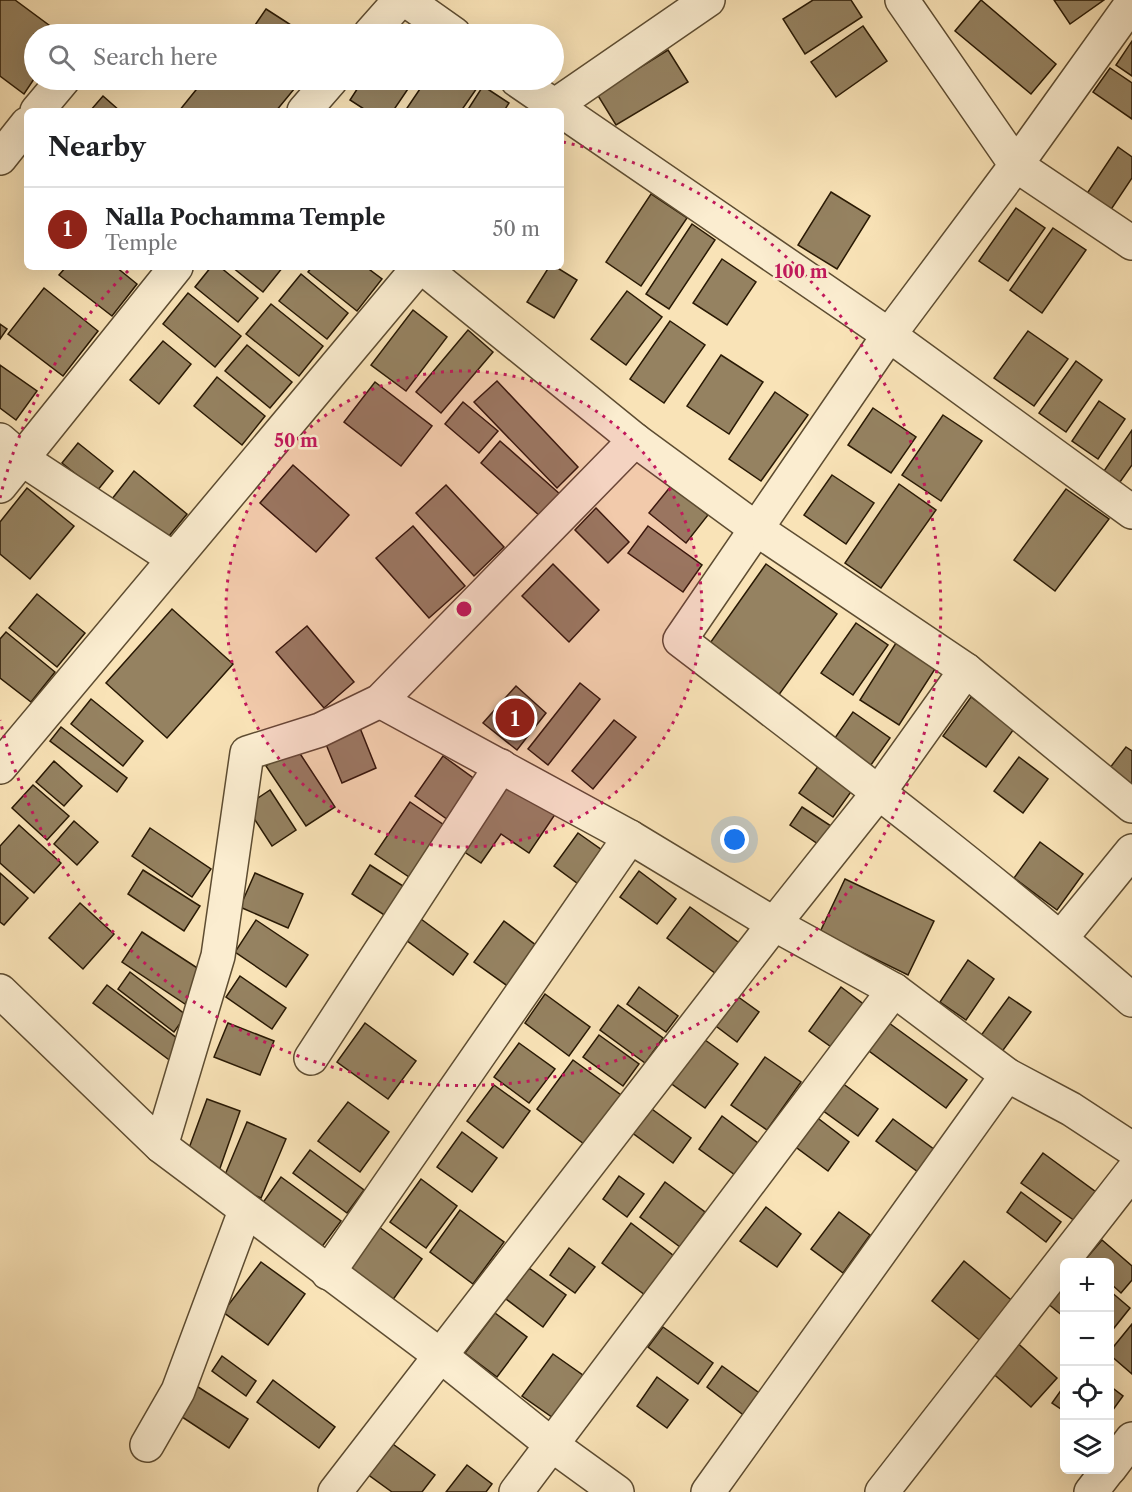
<!DOCTYPE html>
<meta charset="utf-8">
<style>
body{margin:0;font-family:"Libre Caslon Text",serif;background:#f2f2f2;color:#202124}
.controls{position:absolute;right:18px;bottom:18px;display:grid;overflow:hidden;border-radius:9px;box-shadow:0 6px 24px #0002}
.controls button{width:54px;height:54px;display:grid;place-items:center;padding:0;border:0;border-bottom:2px solid #e0e0e0;background:#fff;color:#202124;font:30px sans-serif}
.you{position:absolute;left:735px;top:840px;width:21px;height:21px;margin:-15px;border:4px solid #fff;border-radius:50%;background:#1a73e8;box-shadow:0 0 0 9px #1a73e833}
.badge{display:grid;place-items:center;width:39px;height:39px;border-radius:50%;background:#8f2418;color:#fff;font-size:20px;font-weight:700}
.pin{position:absolute;translate:-50% -50%;border:3px solid #fff;box-shadow:0 2px 6px #0006}
.list{margin:0;padding:0;list-style:none}
h2{display:flex;justify-content:space-between;align-items:center;height:78px;margin:0;padding:0 24px;font-size:26px}
h2 small{font-size:20px;font-weight:400;color:#757577}
.list li{display:grid;grid-template-columns:39px 1fr auto;gap:18px;align-items:center;box-sizing:border-box;height:84px;padding:0 24px;border-top:2px solid #e0e0e0}
.list b{display:block;font-size:22px;white-space:nowrap}
.list p{margin:0;font-size:20px;white-space:nowrap;color:#757577}
.list em{font-size:20px;font-style:normal;color:#757577}
.icon{flex:none;width:33px;height:33px;fill:none;stroke:currentColor;stroke-width:2;stroke-linecap:round;stroke-linejoin:round}
.map{position:relative;flex:none;width:1132px;height:1492px;overflow:hidden}
.search{position:absolute;background:#fff;box-shadow:0 6px 24px #0002;left:24px;top:24px;width:540px;height:66px;display:flex;align-items:center;gap:15px;box-sizing:border-box;padding:0 21px;border-radius:33px;color:#757577;font-size:22px}
.panel{position:absolute;background:#fff;box-shadow:0 6px 24px #0002;left:24px;top:108px;width:540px;height:162px;border-radius:9px}
.map>svg:first-child{display:block}
.building{fill:#958261;stroke:#291904;stroke-width:1.5}
.lines{fill:none;stroke-linecap:round;stroke-linejoin:round}
.minor-casing{stroke:#5d4c31;stroke-width:36}
.minor{stroke:#fbedd0;stroke-width:33}
.ring{fill:none;stroke:#c2185b;stroke-width:3;stroke-dasharray:3 6}
.centre{fill:#c2185b;stroke:#fbedd0;stroke-width:3}
.ring-label{font-size:18px;text-anchor:middle;font-weight:bold;fill:#c2185b;stroke:#fbedd0;stroke-width:5;stroke-linejoin:round;paint-order:stroke}
</style>
<div class="map">
<svg width="1132" height="1492" viewBox="0 0 1132 1492">
<rect width="100%" height="100%" fill="#f9e3b7"/>
<filter id="stains"><feTurbulence type="fractalNoise" baseFrequency=".00333" numOctaves="4"/><feColorMatrix values="0 0 0 0 .2 0 0 0 0 .09 0 0 0 0 .02 0 0 0 .5 -.17"/></filter>
<radialGradient id="worn" r=".72"><stop offset=".6" stop-color="#630" stop-opacity="0"/><stop offset="1" stop-color="#630" stop-opacity=".3"/></radialGradient>
<g class="building">
<path d="M 0,0 L 15,0 L 61,34 L 34,34 L 34,79 L 24,94 L 0,76 Z"/>
<path d="M 813,0 L 851,0 L 862,17 L 805,54 L 783,19 Z"/>
<path d="M 981,0 L 1056,64 L 1031,94 L 955,31 Z"/>
<path d="M 1054,0 L 1104,0 L 1070,24 Z"/>
<path d="M 266,9 L 305,34 L 249,34 Z"/>
<path d="M 863,26 L 887,61 L 836,97 L 811,62 Z"/>
<path d="M 1132,41 L 1132,76 L 1116,65 Z"/>
<path d="M 668,50 L 688,82 L 616,125 L 597,94 Z"/>
<path d="M 1110,68 L 1132,83 L 1132,119 L 1093,92 Z"/>
<path d="M 204,80 L 284,80 L 295,88 L 276,111 L 179,111 Z"/>
<path d="M 363,80 L 414,80 L 393,111 L 367,111 L 350,100 Z"/>
<path d="M 426,80 L 464,80 L 477,88 L 461,111 L 405,111 Z"/>
<path d="M 483,86 L 509,103 L 504,111 L 467,111 Z"/>
<path d="M 103,96 L 120,111 L 90,111 Z"/>
<path d="M 1118,147 L 1132,157 L 1132,178 L 1110,211 L 1086,195 Z"/>
<path d="M 831,192 L 870,216 L 837,269 L 798,245 Z"/>
<path d="M 651,194 L 687,218 L 641,286 L 606,262 Z"/>
<path d="M 1016,208 L 1045,228 L 1008,281 L 979,261 Z"/>
<path d="M 692,224 L 715,240 L 669,309 L 646,294 Z"/>
<path d="M 1053,228 L 1086,250 L 1042,313 L 1010,290 Z"/>
<path d="M 722,259 L 756,282 L 727,325 L 693,303 Z"/>
<path d="M 66,267 L 116,267 L 137,284 L 112,316 L 59,275 Z"/>
<path d="M 211,267 L 220,267 L 258,298 L 238,322 L 195,287 Z"/>
<path d="M 232,267 L 283,267 L 263,292 Z"/>
<path d="M 312,267 L 366,267 L 382,279 L 357,311 L 308,272 Z"/>
<path d="M 549,267 L 556,267 L 577,280 L 554,318 L 527,302 Z"/>
<path d="M 301,274 L 348,313 L 327,339 L 279,301 Z"/>
<path d="M 44,288 L 98,331 L 63,376 L 8,334 Z"/>
<path d="M 627,291 L 662,317 L 626,365 L 591,339 Z"/>
<path d="M 188,293 L 241,336 L 215,367 L 163,324 Z"/>
<path d="M 271,304 L 323,346 L 299,376 L 246,334 Z"/>
<path d="M 413,310 L 447,337 L 406,391 L 371,365 Z"/>
<path d="M 670,321 L 705,345 L 664,403 L 630,379 Z"/>
<path d="M 0,324 L 7,329 L 0,339 Z"/>
<path d="M 468,330 L 493,352 L 441,413 L 416,392 Z"/>
<path d="M 1028,331 L 1068,359 L 1034,406 L 994,378 Z"/>
<path d="M 163,341 L 191,364 L 159,404 L 130,380 Z"/>
<path d="M 247,345 L 292,382 L 270,408 L 225,371 Z"/>
<path d="M 721,355 L 763,382 L 729,434 L 687,406 Z"/>
<path d="M 1076,361 L 1102,380 L 1066,432 L 1039,413 Z"/>
<path d="M 0,365 L 37,391 L 16,420 L 0,408 Z"/>
<path d="M 217,377 L 265,416 L 242,445 L 194,406 Z"/>
<path d="M 497,381 L 578,467 L 557,488 L 474,402 Z"/>
<path d="M 375,382 L 432,426 L 401,466 L 344,422 Z"/>
<path d="M 775,392 L 808,415 L 761,481 L 729,459 Z"/>
<path d="M 1099,401 L 1125,419 L 1098,459 L 1072,441 Z"/>
<path d="M 463,402 L 498,431 L 479,453 L 445,424 Z"/>
<path d="M 873,408 L 916,437 L 891,473 L 848,445 Z"/>
<path d="M 943,415 L 982,441 L 941,501 L 902,475 Z"/>
<path d="M 1132,430 L 1132,465 L 1120,482 L 1104,471 Z"/>
<path d="M 500,441 L 561,495 L 541,517 L 481,463 Z"/>
<path d="M 78,443 L 113,471 L 97,491 L 62,463 Z"/>
<path d="M 293,465 L 349,515 L 316,552 L 260,503 Z"/>
<path d="M 134,471 L 187,514 L 160,547 L 108,504 Z"/>
<path d="M 832,475 L 874,503 L 846,544 L 804,515 Z"/>
<path d="M 899,484 L 936,510 L 881,588 L 845,563 Z"/>
<path d="M 446,485 L 504,547 L 474,576 L 416,513 Z"/>
<path d="M 671,486 L 708,515 L 686,543 L 649,513 Z"/>
<path d="M 27,488 L 74,526 L 30,579 L 0,554 L 0,522 Z"/>
<path d="M 1066,489 L 1109,519 L 1055,591 L 1014,560 Z"/>
<path d="M 596,508 L 629,542 L 608,563 L 575,530 Z"/>
<path d="M 413,526 L 465,586 L 429,618 L 376,558 Z"/>
<path d="M 648,526 L 702,565 L 683,592 L 628,553 Z"/>
<path d="M 553,564 L 599,610 L 569,642 L 522,596 Z"/>
<path d="M 766,564 L 837,614 L 778,696 L 708,646 Z"/>
<path d="M 37,594 L 85,633 L 57,667 L 9,628 Z"/>
<path d="M 172,609 L 233,664 L 167,738 L 106,683 Z"/>
<path d="M 856,623 L 888,645 L 853,695 L 821,673 Z"/>
<path d="M 307,626 L 354,682 L 324,708 L 276,652 Z"/>
<path d="M 6,632 L 55,672 L 31,702 L 0,678 L 0,639 Z"/>
<path d="M 896,643 L 935,669 L 899,725 L 860,700 Z"/>
<path d="M 580,683 L 600,699 L 548,765 L 528,749 Z"/>
<path d="M 516,686 L 546,713 L 517,750 L 483,723 Z"/>
<path d="M 971,697 L 1014,729 L 986,767 L 943,736 Z"/>
<path d="M 91,699 L 143,741 L 123,766 L 71,724 Z"/>
<path d="M 853,712 L 890,738 L 866,772 L 830,745 Z"/>
<path d="M 614,720 L 636,737 L 593,789 L 572,771 Z"/>
<path d="M 61,727 L 127,778 L 117,792 L 50,741 Z"/>
<path d="M 360,728 L 376,768 L 342,783 L 325,742 Z"/>
<path d="M 295,746 L 335,807 L 306,826 L 266,766 Z"/>
<path d="M 1126,747 L 1132,751 L 1132,793 L 1106,773 Z"/>
<path d="M 443,756 L 483,785 L 455,825 L 415,796 Z"/>
<path d="M 1019,757 L 1048,779 L 1023,813 L 994,791 Z"/>
<path d="M 54,761 L 82,786 L 64,806 L 36,782 Z"/>
<path d="M 819,765 L 853,789 L 833,817 L 799,793 Z"/>
<path d="M 510,776 L 558,810 L 529,853 L 501,834 L 481,863 L 460,849 Z"/>
<path d="M 33,785 L 69,816 L 47,840 L 12,808 Z"/>
<path d="M 270,790 L 296,830 L 272,846 L 246,806 Z"/>
<path d="M 410,802 L 447,827 L 412,879 L 375,854 Z"/>
<path d="M 802,807 L 831,826 L 818,844 L 790,825 Z"/>
<path d="M 74,821 L 98,842 L 77,865 L 54,844 Z"/>
<path d="M 19,825 L 61,863 L 34,893 L 0,863 L 0,846 Z"/>
<path d="M 150,828 L 211,869 L 192,897 L 132,856 Z"/>
<path d="M 578,833 L 609,855 L 585,889 L 554,866 Z"/>
<path d="M 1040,842 L 1083,874 L 1057,910 L 1014,878 Z"/>
<path d="M 370,865 L 414,893 L 395,922 L 352,894 Z"/>
<path d="M 143,870 L 200,906 L 184,931 L 128,894 Z"/>
<path d="M 639,871 L 676,899 L 657,924 L 620,897 Z"/>
<path d="M 0,873 L 28,898 L 4,925 L 0,922 Z"/>
<path d="M 255,873 L 303,894 L 288,928 L 240,907 Z"/>
<path d="M 845,879 L 934,921 L 908,975 L 820,932 Z"/>
<path d="M 80,903 L 114,934 L 83,969 L 49,938 Z"/>
<path d="M 690,907 L 742,945 L 719,976 L 667,938 Z"/>
<path d="M 421,919 L 468,954 L 453,975 L 406,940 Z"/>
<path d="M 256,920 L 308,955 L 286,987 L 235,952 Z"/>
<path d="M 504,921 L 545,952 L 516,992 L 474,962 Z"/>
<path d="M 142,932 L 205,973 L 185,1004 L 122,962 Z"/>
<path d="M 968,960 L 994,979 L 966,1020 L 940,1002 Z"/>
<path d="M 130,972 L 186,1015 L 174,1032 L 118,989 Z"/>
<path d="M 240,976 L 286,1008 L 272,1029 L 226,997 Z"/>
<path d="M 107,985 L 186,1045 L 172,1062 L 93,1003 Z"/>
<path d="M 639,987 L 678,1016 L 666,1032 L 627,1004 Z"/>
<path d="M 841,987 L 866,1006 L 834,1049 L 809,1031 Z"/>
<path d="M 730,991 L 759,1012 L 737,1042 L 708,1020 Z"/>
<path d="M 545,994 L 590,1027 L 569,1056 L 525,1023 Z"/>
<path d="M 1009,997 L 1031,1012 L 998,1057 L 977,1041 Z"/>
<path d="M 618,1005 L 663,1038 L 645,1063 L 600,1030 Z"/>
<path d="M 228,1023 L 274,1041 L 260,1075 L 214,1057 Z"/>
<path d="M 365,1023 L 416,1061 L 388,1099 L 337,1062 Z"/>
<path d="M 889,1023 L 967,1080 L 946,1108 L 869,1051 Z"/>
<path d="M 599,1035 L 639,1064 L 623,1086 L 583,1057 Z"/>
<path d="M 701,1037 L 738,1064 L 705,1108 L 669,1082 Z"/>
<path d="M 519,1043 L 555,1069 L 529,1103 L 494,1077 Z"/>
<path d="M 765,1057 L 801,1082 L 767,1130 L 731,1105 Z"/>
<path d="M 573,1060 L 621,1095 L 584,1144 L 537,1109 Z"/>
<path d="M 842,1083 L 878,1109 L 858,1136 L 822,1110 Z"/>
<path d="M 494,1085 L 530,1111 L 503,1148 L 467,1121 Z"/>
<path d="M 207,1099 L 240,1111 L 219,1171 L 185,1159 Z"/>
<path d="M 641,1101 L 691,1138 L 673,1163 L 623,1126 Z"/>
<path d="M 348,1102 L 389,1132 L 360,1172 L 318,1141 Z"/>
<path d="M 722,1116 L 766,1149 L 742,1180 L 699,1149 Z"/>
<path d="M 815,1116 L 849,1142 L 828,1171 L 793,1145 Z"/>
<path d="M 893,1119 L 935,1150 L 918,1172 L 876,1141 Z"/>
<path d="M 247,1122 L 286,1139 L 261,1198 L 222,1182 Z"/>
<path d="M 462,1132 L 497,1158 L 472,1192 L 437,1167 Z"/>
<path d="M 310,1150 L 364,1190 L 347,1213 L 293,1173 Z"/>
<path d="M 1043,1153 L 1096,1192 L 1075,1221 L 1021,1183 Z"/>
<path d="M 619,1176 L 644,1194 L 627,1217 L 603,1199 Z"/>
<path d="M 281,1177 L 341,1221 L 321,1248 L 262,1204 Z"/>
<path d="M 421,1179 L 457,1206 L 426,1248 L 390,1222 Z"/>
<path d="M 665,1182 L 705,1212 L 680,1247 L 640,1217 Z"/>
<path d="M 1021,1192 L 1061,1222 L 1046,1242 L 1007,1212 Z"/>
<path d="M 766,1207 L 801,1234 L 777,1267 L 740,1241 Z"/>
<path d="M 460,1210 L 504,1242 L 473,1284 L 430,1252 Z"/>
<path d="M 839,1212 L 870,1235 L 843,1273 L 811,1249 Z"/>
<path d="M 631,1223 L 674,1256 L 645,1295 L 602,1263 Z"/>
<path d="M 379,1227 L 422,1259 L 392,1301 L 348,1268 Z"/>
<path d="M 1102,1240 L 1132,1266 L 1132,1280 L 1121,1293 L 1110,1283 L 1110,1262 L 1084,1261 Z"/>
<path d="M 569,1248 L 595,1267 L 575,1293 L 550,1275 Z"/>
<path d="M 964,1261 L 1015,1303 L 983,1343 L 932,1301 Z"/>
<path d="M 261,1262 L 305,1294 L 268,1345 L 223,1312 Z"/>
<path d="M 529,1268 L 566,1295 L 543,1327 L 506,1299 Z"/>
<path d="M 1064,1282 L 1064,1317 L 1047,1303 Z"/>
<path d="M 1110,1291 L 1130,1308 L 1110,1333 Z"/>
<path d="M 495,1313 L 527,1337 L 497,1377 L 465,1353 Z"/>
<path d="M 1132,1324 L 1132,1374 L 1110,1355 L 1110,1351 Z"/>
<path d="M 663,1327 L 713,1363 L 698,1384 L 648,1347 Z"/>
<path d="M 1014,1340 L 1057,1378 L 1031,1407 L 989,1370 Z"/>
<path d="M 553,1354 L 587,1378 L 556,1420 L 522,1396 Z"/>
<path d="M 222,1356 L 256,1381 L 246,1396 L 212,1371 Z"/>
<path d="M 722,1366 L 762,1395 L 746,1417 L 707,1387 Z"/>
<path d="M 657,1377 L 688,1400 L 667,1428 L 637,1406 Z"/>
<path d="M 273,1380 L 335,1427 L 319,1448 L 257,1402 Z"/>
<path d="M 195,1385 L 248,1419 L 229,1448 L 176,1413 Z"/>
<path d="M 1064,1386 L 1064,1411 L 1052,1403 Z"/>
<path d="M 1110,1386 L 1123,1396 L 1110,1414 Z"/>
<path d="M 386,1439 L 435,1475 L 422,1492 L 392,1492 L 363,1471 Z"/>
<path d="M 467,1465 L 492,1484 L 486,1492 L 446,1492 Z"/>
</g>
<g class="lines">
<defs>
<g id="minor">
<path d="M 406,0 L 454,34"/>
<path d="M 902,0 L 1016,165 L 1132,243"/>
<path d="M 1132,3 L 1016,165 L 889,335 L 680,640 C 833,757 987,873 1132,1000"/>
<path d="M 370,34 L 400,0"/>
<path d="M 517,80 L 889,335 L 1132,512"/>
<path d="M 554,106 L 708,0"/>
<path d="M 37,111 L 63,80"/>
<path d="M 304,111 L 331,80"/>
<path d="M 0,158 L 27,124"/>
<path d="M 422,267 L 635,440 L 755,528 L 966,670 L 1132,806"/>
<path d="M 0,440 L 22,459 L 174,559"/>
<path d="M 0,486 L 176,267"/>
<path d="M 380,701 L 630,837 L 774,924 L 894,990 L 1007,1075 L 1071,1109 L 1132,1149"/>
<path d="M 0,767 L 419,267"/>
<path d="M 1061,938 L 1132,851"/>
<path d="M 0,991 L 161,1146 L 441,1356 L 552,1445 L 617,1492"/>
<path d="M 311,1058 L 501,766"/>
<path d="M 161,1146 L 218,956 L 247,753 L 320,730 L 380,701 L 635,440"/>
<path d="M 328,1273 L 630,837"/>
<path d="M 147,1445 L 178,1391 L 245,1211"/>
<path d="M 1110,1468 L 1132,1439"/>
<path d="M 335,1492 L 774,924 L 879,792 L 966,670"/>
<path d="M 516,1492 L 894,990"/>
<path d="M 708,1492 L 1007,1075"/>
<path d="M 882,1492 L 1132,1172"/>
<path d="M 1091,1492 L 1108,1470"/>
</g>
</defs>
<use href="#minor" class="minor-casing"/>
<use href="#minor" class="minor"/>
</g>
<circle cx="464" cy="609" r="238" fill="#c2185b" fill-opacity=".12"/>
<g class="ring">
<circle cx="464" cy="609" r="238"/>
<path d="M0 498A477 477 0 0 1 130 269M563 142A477 477 0 1 1 0 720"/>
</g>
<circle cx="464" cy="609" r="9" class="centre"/>
<g class="ring-label">
<text x="801" y="278">100 m</text>
<text x="296" y="447">50 m</text>
</g>
<rect width="100%" height="100%" filter="url(#stains)"/>
<rect width="100%" height="100%" fill="url(#worn)"/>
</svg>
<div class="controls">
<button>+</button>
<button>−</button>
<button><svg class="icon" aria-label="locate" viewBox="0 0 24 24"><circle cx="12" cy="12" r="6"/><path d="M12 2v4M12 18v4M2 12h4M18 12h4"/></svg></button>
<button><svg class="icon" aria-label="layers" viewBox="0 0 24 24"><path d="M12 4l9 5-9 5-9-5zM3 14l9 5 9-5"/></svg></button>
</div>
<div class="you"></div>
<div class="pin badge" style="left:515px;top:718px">1</div>
<div class="search"><svg class="icon" aria-label="search" viewBox="0 0 24 24"><circle cx="10" cy="10" r="6"/><path d="M15 15l6 6"/></svg>Search here</div>
<section class="panel">
<h2>Nearby<small></small></h2>
<ul class="list">
<li><span class="badge">1</span><div><b>Nalla Pochamma Temple</b><p>Temple</p></div><em>50 m</em></li>
</ul>
</section>
</div>
